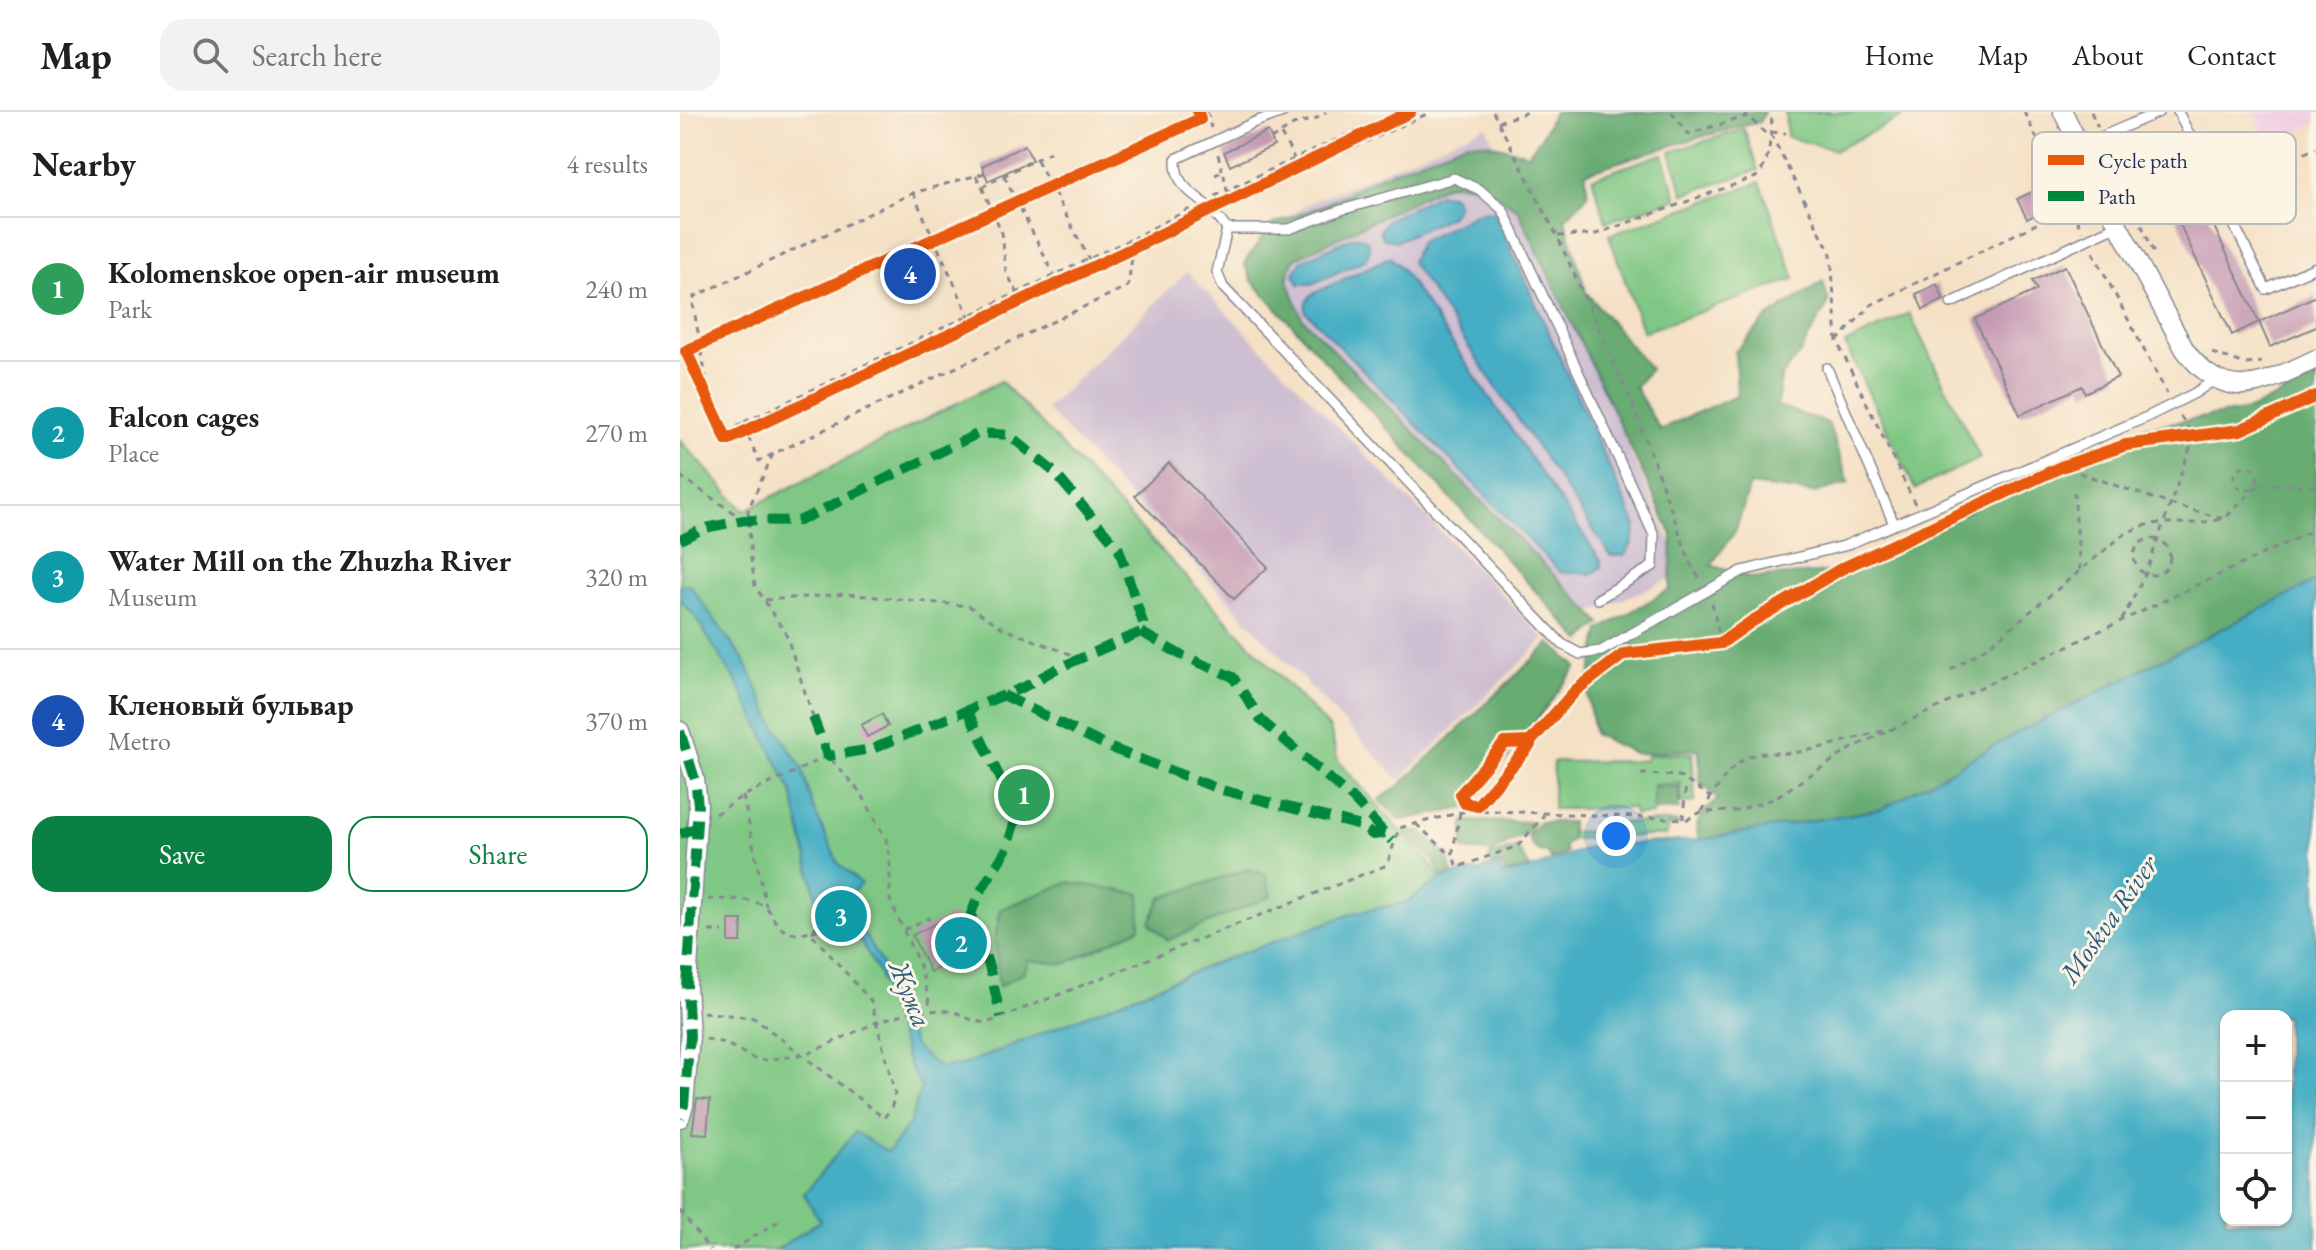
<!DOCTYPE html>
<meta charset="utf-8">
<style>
body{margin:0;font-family:"EB Garamond",serif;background:#f2f2f2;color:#202124}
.controls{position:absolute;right:24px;bottom:24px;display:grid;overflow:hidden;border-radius:16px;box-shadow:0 2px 6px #0004}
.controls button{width:72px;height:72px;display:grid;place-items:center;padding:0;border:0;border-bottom:2px solid #e0e0e0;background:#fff;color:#202124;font:40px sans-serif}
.you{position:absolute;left:936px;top:724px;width:28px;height:28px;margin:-20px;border:6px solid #fff;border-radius:50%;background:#1a73e8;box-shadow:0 0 0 12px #1a73e833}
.badge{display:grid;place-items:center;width:52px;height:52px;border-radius:50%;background:#0b8043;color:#fff;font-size:26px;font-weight:700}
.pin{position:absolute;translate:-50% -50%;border:4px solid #fff;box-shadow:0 2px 8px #0006}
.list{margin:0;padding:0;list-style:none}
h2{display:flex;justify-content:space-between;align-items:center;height:104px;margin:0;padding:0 32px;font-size:34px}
h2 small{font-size:26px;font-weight:400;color:#757577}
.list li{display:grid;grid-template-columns:52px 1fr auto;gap:24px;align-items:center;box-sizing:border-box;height:144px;padding:0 32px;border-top:2px solid #e0e0e0}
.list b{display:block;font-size:30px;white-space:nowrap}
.list p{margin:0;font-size:26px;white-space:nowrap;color:#757577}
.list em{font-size:26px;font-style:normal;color:#757577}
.actions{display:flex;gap:16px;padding:24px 32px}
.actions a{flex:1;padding:18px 0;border:2px solid #0b8043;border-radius:24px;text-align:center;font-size:28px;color:#0b8043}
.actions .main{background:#0b8043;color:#fff}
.icon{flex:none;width:44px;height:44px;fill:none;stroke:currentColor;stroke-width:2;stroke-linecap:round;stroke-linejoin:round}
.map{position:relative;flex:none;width:1636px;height:1138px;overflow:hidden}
header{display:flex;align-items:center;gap:48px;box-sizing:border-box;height:112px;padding:0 40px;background:#fff;border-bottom:2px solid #e0e0e0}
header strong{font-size:38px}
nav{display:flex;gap:44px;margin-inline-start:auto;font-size:28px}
.search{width:560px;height:72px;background:#f2f2f2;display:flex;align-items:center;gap:20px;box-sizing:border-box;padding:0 28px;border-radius:24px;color:#757577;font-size:30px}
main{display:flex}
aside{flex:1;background:#fff}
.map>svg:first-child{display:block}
.built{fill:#f1d0e3}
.industrial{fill:#cebed1}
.green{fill:#7fc784;stroke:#4d7b71;stroke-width:2}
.forest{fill:#67ac72;stroke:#416e68;stroke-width:2}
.water{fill:#45aec4;stroke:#306e91;stroke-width:2;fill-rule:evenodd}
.building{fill:#c499b2}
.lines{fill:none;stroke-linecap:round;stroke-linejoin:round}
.lane-casing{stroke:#888891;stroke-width:12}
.street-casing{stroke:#888891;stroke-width:21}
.path{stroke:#888891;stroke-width:3;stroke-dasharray:6 6;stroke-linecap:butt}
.lane{stroke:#fff;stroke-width:9}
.street{stroke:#fff;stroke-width:18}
.quiet{stroke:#00873e;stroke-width:10;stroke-dasharray:20 10;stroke-linecap:butt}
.cycleway-casing{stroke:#fcf5e5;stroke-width:17}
.cycleway{stroke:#e8590c;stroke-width:12}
.labels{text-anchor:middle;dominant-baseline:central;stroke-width:6;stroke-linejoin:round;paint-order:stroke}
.water-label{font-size:28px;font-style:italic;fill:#2a5b82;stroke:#fcf5e5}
.key{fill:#fcf5e5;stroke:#b8babc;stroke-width:2}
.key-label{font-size:22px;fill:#1b2f5e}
</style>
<header>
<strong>Map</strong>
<div class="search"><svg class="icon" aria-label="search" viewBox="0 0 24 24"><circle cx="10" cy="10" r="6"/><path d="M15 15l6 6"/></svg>Search here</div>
<nav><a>Home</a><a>Map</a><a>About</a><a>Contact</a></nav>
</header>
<main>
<aside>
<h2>Nearby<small>4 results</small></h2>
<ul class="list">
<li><span class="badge" style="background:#2e9e5b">1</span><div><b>Kolomenskoe open-air museum</b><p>Park</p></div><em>240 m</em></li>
<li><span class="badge" style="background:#0f9aa8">2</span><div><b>Falcon cages</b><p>Place</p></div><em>270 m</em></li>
<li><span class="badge" style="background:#0f9aa8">3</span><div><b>Water Mill on the Zhuzha River</b><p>Museum</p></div><em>320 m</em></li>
<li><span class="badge" style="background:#1a4fb4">4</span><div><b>Кленовый бульвар</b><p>Metro</p></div><em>370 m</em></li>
</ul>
<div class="actions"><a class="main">Save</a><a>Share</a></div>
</aside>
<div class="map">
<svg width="1636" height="1138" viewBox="0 0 1636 1138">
<rect width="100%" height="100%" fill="#fcf5e5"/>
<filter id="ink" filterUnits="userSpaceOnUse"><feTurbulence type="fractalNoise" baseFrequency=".0125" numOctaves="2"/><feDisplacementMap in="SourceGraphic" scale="16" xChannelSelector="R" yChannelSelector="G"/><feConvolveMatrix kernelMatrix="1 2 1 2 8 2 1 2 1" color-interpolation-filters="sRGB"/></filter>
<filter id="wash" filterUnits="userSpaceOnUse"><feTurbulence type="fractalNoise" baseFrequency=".006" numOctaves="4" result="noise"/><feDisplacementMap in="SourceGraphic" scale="32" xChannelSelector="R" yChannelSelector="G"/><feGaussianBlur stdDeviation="1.8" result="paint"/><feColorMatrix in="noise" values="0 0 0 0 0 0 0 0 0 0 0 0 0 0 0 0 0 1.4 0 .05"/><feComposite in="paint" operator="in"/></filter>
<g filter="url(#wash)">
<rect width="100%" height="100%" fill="#f4e0c4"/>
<path class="built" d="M 1575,0 L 1636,0 L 1636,11 L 1590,34 Z"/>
<g class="industrial">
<path d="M 806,14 L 1004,461 L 894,508 L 575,167 L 596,118 L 624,93 Z"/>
<path d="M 507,160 L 865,527 L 719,668 L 366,297 Z"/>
</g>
<g class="green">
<path d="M 1105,0 L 1222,0 L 1222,5 L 1156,38 L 1107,25 Z"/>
<path d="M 1064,17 L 1078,58 L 1004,82 L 990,40 Z"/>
<path d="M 983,42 L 997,86 L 926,110 L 912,66 Z"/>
<path d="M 1080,70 L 1115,167 L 963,220 L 929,123 Z"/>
<path d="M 1229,201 L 1300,346 L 1235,377 L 1165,232 Z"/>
<path d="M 321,269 L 650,617 L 658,649 L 749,750 L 761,767 L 727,790 L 677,800 L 543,848 L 286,952 L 260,956 L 241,976 L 230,1011 L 208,1040 L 175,1020 L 124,1082 L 140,1109 L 96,1138 L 0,1138 L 0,328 L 64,399 Z"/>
<path d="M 1012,641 L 1015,690 L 1001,691 L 1000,671 L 973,673 L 974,702 L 954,703 L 953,696 L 873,697 L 873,650 L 955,649 L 966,648 L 967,643 Z"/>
<path d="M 997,710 L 998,713 L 987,714 L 987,723 L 891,727 L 891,720 L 923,719 L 922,713 L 912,713 L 912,711 Z"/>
</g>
<g class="forest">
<path d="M 874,0 L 1084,0 L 1080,10 C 1021,23 963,42 905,61 L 908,83 L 885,107 L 906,180 L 970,257 L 955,275 L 980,318 L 1009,304 L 1057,284 L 1055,240 L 1087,206 L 1143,169 L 1149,190 L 1120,241 L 1101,265 L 1097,294 L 1148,311 L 1169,371 L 1134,381 L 1070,373 L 1056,418 L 1031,453 L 1070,466 L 1162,459 L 1466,315 L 1569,298 L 1636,266 L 1636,469 L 1332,624 L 1202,697 L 1019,728 C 1012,708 1024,700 1038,687 L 1020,670 L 1019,637 L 956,642 L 914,622 L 907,580 L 920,518 L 990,477 L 992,423 L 838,98 L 803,73 L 768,72 L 614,147 L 607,166 L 622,206 L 921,511 L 901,529 L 572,169 L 564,151 L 591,113 L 646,92 L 700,64 L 787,30 L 807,31 L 848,42 L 862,24 Z"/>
<path d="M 870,531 L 897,555 L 790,695 L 721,708 L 699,688 L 719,674 Z"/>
<path d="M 999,674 L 999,697 L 973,698 L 973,675 Z"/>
<path d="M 784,709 L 854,710 L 848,720 L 812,740 L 783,738 Z"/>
<path d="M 860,710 L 891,710 L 891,728 L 884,734 L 886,741 L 871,747 L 866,740 C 855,739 852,735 848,724 Z"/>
<path d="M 741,719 L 766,743 L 773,761 L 762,765 L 754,749 L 726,721 Z"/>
<path d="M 837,736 L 850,756 L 825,761 L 822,753 L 813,753 L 809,746 L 810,743 Z"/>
<path d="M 568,757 L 586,762 L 591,784 L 488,828 L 470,811 L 481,786 Z"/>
<path d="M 389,770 L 460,782 L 460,816 L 385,852 L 348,848 L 345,859 L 319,875 L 315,826 L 321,797 Z"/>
</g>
<g class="water">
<path d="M 759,82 L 772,83 L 778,92 L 771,104 L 717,129 L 704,127 L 700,119 L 707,108 Z"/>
<path d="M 814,99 L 956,414 L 952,432 L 944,444 L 931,444 L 731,150 L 740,130 L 799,100 Z"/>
<path d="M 673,125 C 688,123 694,136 685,148 L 632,172 L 619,172 L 614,162 L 621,149 Z"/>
<path d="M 710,145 L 721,156 L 921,449 L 921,455 L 913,462 L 880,460 L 625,199 L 626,190 L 632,182 Z"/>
<path d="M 1636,469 L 1636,1138 L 96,1138 L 140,1109 L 124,1082 L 175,1020 L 208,1040 L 230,1011 L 241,976 L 229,953 L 199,862 L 182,831 L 136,785 L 112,680 L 59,574 L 13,502 L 0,488 L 0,473 L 9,472 L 65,550 L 93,610 L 122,656 L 133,695 L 158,751 L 181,772 L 166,786 L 171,812 L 185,823 L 205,858 L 235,936 L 260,956 L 286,952 L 543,848 L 677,800 L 727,790 L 761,767 L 785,760 L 801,759 L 807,755 L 819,754 L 822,763 L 851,757 L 912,734 L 1019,728 L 1202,697 L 1332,624 ZM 1546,904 L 1606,904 L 1606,1108 L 1546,1108 Z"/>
</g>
<g id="blocks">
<g class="building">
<path d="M 588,19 L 594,34 L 550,54 L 544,40 Z"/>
<path d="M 1495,32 L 1579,210 L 1552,223 L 1468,45 Z"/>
<path d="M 345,33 L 352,48 L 308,69 L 302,54 Z"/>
<path d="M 1356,78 L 1366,98 L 1347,107 L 1337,87 Z"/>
<path d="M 1385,154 L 1438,265 L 1405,281 L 1402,274 L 1340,303 L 1295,207 L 1357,178 L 1352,169 Z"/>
<path d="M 1257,172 L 1264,188 L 1243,198 L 1236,182 Z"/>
<path d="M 1636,184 L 1636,215 L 1590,235 L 1579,210 Z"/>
<path d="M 489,351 L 588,455 L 554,487 L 455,384 Z"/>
<path d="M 202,602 L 208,614 L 187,625 L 181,613 Z"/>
<path d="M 273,803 L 291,840 L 250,860 L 232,823 Z"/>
<path d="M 49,808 L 62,808 L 61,830 L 49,830 Z"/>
<path d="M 17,987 L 30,988 L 27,1022 L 12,1021 Z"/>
</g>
</g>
</g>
<g filter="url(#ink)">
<use href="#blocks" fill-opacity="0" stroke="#888891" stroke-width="2"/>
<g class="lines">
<defs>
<g id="lane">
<path d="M 1498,0 L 1586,177 L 1636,155"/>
<path d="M 1400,34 L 1479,0"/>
<path d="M 547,117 C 542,110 536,103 530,97 C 513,79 495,76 496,47 L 575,10 L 603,0"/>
<path d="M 1271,191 L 1438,113"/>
<path d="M 1147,256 L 1214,412"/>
<path d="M 918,487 L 973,454 L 974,423 L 823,98 L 800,78 L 774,66 L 661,98 L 609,117 L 547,117 L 537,160 L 543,175 L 882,532 L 900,542 L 921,539 L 1062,459 L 1164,434 L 1467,305 L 1515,281 L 1534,268"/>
</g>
<g id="street">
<path d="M 1383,0 L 1438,113 L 1505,238 C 1547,295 1583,271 1636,247"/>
<path d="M 0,619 L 15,667 L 18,693 L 7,874 L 10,924 L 4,993 L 0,1006"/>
</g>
</defs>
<use href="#lane" class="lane-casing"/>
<use href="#street" class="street-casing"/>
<g class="path">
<path d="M 527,0 L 531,16"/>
<path d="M 813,0 L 877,124 L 953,293 L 1013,458 L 1021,467"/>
<path d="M 992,0 L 1008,22 L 1068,4 L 1084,20 L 1106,21"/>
<path d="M 1344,0 L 1402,119"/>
<path d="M 1411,0 L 1418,15"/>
<path d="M 818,10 L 848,0"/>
<path d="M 601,22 L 614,46"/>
<path d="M 1091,22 L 1151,142 L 1157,229 L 1235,392"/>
<path d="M 591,27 L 613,13 L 637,6 L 646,0"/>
<path d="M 1427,36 L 1475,143"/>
<path d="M 538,42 L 542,58"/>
<path d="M 357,48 L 409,147"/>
<path d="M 535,63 L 543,59 L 547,78 L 716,0"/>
<path d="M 296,64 L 302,75 L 370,40"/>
<path d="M 324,64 L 374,163"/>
<path d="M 1547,74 L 1636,36"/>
<path d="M 302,75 L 322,121 L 326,160 L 337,180"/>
<path d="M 233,81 L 289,204"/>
<path d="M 535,84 L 547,78 L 561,88 L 751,0"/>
<path d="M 878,124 L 916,122 L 1076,65 C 1091,52 1091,19 1092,0"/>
<path d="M 1413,140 L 1487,282"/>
<path d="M 1157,229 L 1191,193 L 1391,95"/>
<path d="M 1532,241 L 1566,252 L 1582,250"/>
<path d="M 62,311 L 47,319 L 28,277 L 12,186 L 233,81 L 305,61"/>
<path d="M 93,342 L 79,349 L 62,311 L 455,125"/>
<circle cx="1566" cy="366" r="12"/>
<path d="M 1388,357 L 1490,392 L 1544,407 L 1580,371 L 1636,375"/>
<path d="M 0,364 L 64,408"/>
<path d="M 1394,380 L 1400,458"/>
<circle cx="1472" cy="445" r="18"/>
<path d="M 85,488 L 166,482 L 289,494 L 324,517 L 403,547"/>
<path d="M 1032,491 L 1041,531"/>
<path d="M 1442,508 L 1466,461 L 1514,325 L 1499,302"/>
<path d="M 1271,558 L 1311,532 L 1443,423 C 1473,407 1481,412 1512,411 C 1523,411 1534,408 1544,407"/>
<path d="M 917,562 L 919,550"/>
<path d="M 133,605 L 106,522 L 75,474 L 71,447 L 68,398 L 93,342 L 448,174 L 455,125 L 510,97"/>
<path d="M 961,662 L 999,664 L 1031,685"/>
<path d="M 63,684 L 86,794"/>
<path d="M 798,699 L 898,585 L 957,537 L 1040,525 L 1136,464 L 1161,463 L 1386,356 L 1445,336 L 1562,325 L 1636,289"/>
<path d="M 1022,699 C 1034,681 1047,656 1066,646 C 1081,638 1093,642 1109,641 C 1145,638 1178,623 1213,617"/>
<path d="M 780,701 L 772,744 L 778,755 L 838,734 L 864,703"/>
<path d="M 35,702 L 63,684 L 148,644 L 181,681 L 206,727 L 210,748 L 210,788 L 241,857 L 251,897"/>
<path d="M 1003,707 L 1006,671"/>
<path d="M 736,712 L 772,744"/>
<path d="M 28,787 C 44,788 70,785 84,794 C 91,798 93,809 99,814 C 116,831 135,817 149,805"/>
<path d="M 224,818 L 248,806 L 260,822 L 272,849"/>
<path d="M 29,819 L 43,819"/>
<path d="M 23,900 L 74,906 L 204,1006 L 212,994 L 215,981 L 191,889 L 130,820 L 153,813"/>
<path d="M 26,927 L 45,931 L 78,949 L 125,943 L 197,910 L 237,898 L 273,899 L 294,909 L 307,911 L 707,753 L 719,716 L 790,698 L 1008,707 L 1021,700 L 1056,699 L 1093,687 L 1174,635 L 1636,417"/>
<path d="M 0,1099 L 30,1138"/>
<path d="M 53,1138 L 103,1106"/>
</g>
<use href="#lane" class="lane"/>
<use href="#street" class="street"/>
<g class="quiet">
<path d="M 0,428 L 25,416 L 64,408 L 119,409 L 299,321 L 329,323 L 374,360 L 439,437 L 463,511 L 461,520 L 376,557 L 344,575 L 192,637 L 148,644 L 133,605"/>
<path d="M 461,520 L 499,542 L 553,565 L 581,608 L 674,688 L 712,729"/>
<path d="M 323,583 L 431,636 L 542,678 L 681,714 L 693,723 L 705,721"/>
<path d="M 287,598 L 331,688 L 335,709 L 326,738 L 299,782 L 291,802 L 309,854 L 321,905"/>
<path d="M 0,619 L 15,667 L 18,693 L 7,874 L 10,924 L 4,993 L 0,1006"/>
<path d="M 0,722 L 15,716"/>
</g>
<defs>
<g id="cycleway">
<path d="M 518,0 L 520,7 L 6,239 L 47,328 L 453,136 L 730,0"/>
<path d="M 850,630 L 850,633 L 797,694 L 785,691 L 781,682 L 825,631 L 850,630 L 896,578 L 944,542 L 1041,531 L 1071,510 L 1161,457 L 1381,355 L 1446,333 L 1560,318 L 1636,284"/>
</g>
</defs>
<use href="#cycleway" class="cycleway-casing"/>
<use href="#cycleway" class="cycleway"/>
</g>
</g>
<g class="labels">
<g class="water-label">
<text transform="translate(1428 807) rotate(-55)">Moskva River</text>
<text transform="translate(231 882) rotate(68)">Жужа</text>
</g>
</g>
<rect x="1352" y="20" width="264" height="92" rx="12" class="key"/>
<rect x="1368" y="43" width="36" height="10" fill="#e8590c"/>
<rect x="1368" y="79" width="36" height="10" fill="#00873e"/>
<g class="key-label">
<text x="1418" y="56">Cycle path</text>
<text x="1418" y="92">Path</text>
</g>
</svg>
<div class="controls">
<button>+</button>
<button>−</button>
<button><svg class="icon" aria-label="locate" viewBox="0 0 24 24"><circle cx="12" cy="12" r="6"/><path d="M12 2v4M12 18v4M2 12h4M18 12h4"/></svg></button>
</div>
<div class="you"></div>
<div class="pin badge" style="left:344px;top:683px;background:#2e9e5b">1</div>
<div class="pin badge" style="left:281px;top:831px;background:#0f9aa8">2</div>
<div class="pin badge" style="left:161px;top:804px;background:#0f9aa8">3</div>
<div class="pin badge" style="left:230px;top:162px;background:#1a4fb4">4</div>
</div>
</main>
